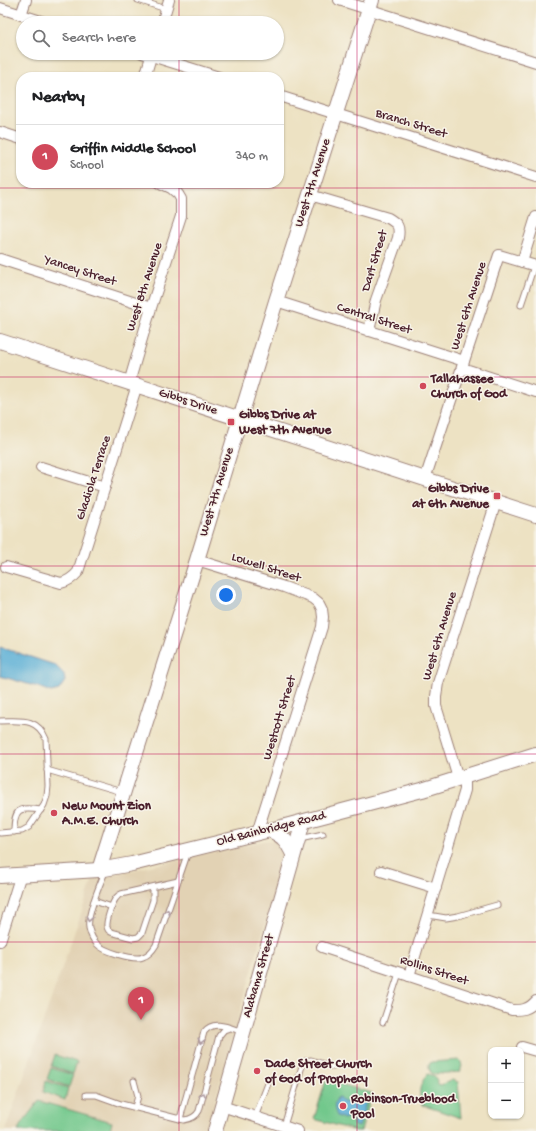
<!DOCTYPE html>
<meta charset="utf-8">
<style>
body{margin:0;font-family:"Gochi Hand",sans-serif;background:#f6f6f6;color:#202124}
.controls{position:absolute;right:12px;bottom:12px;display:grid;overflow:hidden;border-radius:8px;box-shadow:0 1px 3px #0004}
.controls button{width:36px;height:36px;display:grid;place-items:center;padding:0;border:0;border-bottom:1px solid #e0e0e0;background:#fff;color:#202124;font:20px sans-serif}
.you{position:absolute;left:226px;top:595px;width:14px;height:14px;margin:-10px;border:3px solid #fff;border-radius:50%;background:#1a73e8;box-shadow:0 0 0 6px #1a73e833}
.badge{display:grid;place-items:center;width:26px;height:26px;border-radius:50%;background:#d1495b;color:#fff;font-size:13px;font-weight:700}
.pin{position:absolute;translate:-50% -33px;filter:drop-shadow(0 1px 2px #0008)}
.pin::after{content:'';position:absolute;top:21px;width:14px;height:12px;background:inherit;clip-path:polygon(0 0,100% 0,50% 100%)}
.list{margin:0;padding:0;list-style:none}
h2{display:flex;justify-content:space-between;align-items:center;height:52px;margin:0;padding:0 16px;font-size:17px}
h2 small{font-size:13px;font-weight:400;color:#757577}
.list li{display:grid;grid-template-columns:26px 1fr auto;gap:12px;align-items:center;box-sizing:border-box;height:64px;padding:0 16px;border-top:1px solid #e0e0e0}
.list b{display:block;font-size:15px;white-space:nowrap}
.list p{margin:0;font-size:13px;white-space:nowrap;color:#757577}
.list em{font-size:13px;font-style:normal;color:#757577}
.icon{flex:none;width:22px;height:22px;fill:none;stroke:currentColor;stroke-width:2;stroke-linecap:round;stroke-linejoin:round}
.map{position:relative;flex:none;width:536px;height:1131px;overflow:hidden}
.search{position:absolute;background:#fff;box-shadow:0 1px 3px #0004;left:16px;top:16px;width:268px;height:44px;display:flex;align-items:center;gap:10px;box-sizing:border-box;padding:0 14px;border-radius:22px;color:#757577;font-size:15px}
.panel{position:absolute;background:#fff;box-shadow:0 1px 3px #0004;left:16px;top:72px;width:268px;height:116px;border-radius:16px}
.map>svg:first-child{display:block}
.built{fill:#e2d2b4}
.green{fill:#72c88c;stroke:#5e745c}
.water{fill:#5aafd6;stroke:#526780}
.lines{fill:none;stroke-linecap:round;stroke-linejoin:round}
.lane-casing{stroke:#9c8077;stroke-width:7}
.street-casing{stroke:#9c8077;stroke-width:12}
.secondary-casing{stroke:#9c8077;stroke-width:16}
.lane{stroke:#fff;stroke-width:5}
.street{stroke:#fff;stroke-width:10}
.secondary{stroke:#fff;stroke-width:14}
.oneway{stroke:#ae9aa0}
.grid{fill:none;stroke:#c2185b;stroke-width:1;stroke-opacity:0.55}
.poi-dot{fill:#d1495b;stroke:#f7f3e8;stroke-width:1.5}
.labels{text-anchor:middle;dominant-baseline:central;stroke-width:3;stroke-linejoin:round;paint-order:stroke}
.street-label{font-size:13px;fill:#4a1f2b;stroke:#f7f3e8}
.poi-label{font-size:13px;font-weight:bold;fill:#4a1f2b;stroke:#f7f3e8;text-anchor:start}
</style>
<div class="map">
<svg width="536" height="1131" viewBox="0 0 536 1131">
<rect width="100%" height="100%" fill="#f7f3e8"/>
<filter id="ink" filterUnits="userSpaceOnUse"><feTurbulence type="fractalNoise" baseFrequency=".025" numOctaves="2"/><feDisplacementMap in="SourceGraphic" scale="8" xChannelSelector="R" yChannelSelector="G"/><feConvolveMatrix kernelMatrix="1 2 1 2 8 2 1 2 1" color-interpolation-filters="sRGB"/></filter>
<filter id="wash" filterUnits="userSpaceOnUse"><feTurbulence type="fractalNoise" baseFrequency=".012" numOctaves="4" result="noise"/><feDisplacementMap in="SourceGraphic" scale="16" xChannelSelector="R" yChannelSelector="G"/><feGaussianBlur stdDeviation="0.9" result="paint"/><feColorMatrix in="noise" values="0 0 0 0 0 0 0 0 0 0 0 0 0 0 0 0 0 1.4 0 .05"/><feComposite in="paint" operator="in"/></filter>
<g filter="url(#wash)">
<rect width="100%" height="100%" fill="#ede2c3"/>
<path class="built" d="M 275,840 L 282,847 L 284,854 L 281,869 L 206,1131 L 5,1131 L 93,879 L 263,841 Z"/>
<g class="green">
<path d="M 55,1055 L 77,1062 L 73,1074 L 51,1066 Z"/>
<path d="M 459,1060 L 461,1062 L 462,1067 L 461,1067 L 461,1070 L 460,1072 L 433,1074 L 431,1073 L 430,1070 L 429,1070 L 429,1065 L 431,1062 Z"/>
<path d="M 51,1068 L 73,1075 L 69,1087 L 47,1079 Z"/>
<path d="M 427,1074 C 434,1075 436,1077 438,1084 L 441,1085 L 452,1080 L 458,1082 L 461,1118 L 422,1105 C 418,1091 419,1086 427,1074 Z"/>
<path d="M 326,1080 L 372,1093 L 361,1131 L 356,1131 L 314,1119 Z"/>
<path d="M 46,1081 L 68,1088 L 65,1100 L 43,1092 Z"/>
<path d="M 39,1101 L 112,1122 L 110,1131 L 18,1131 L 21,1124 Z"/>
</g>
<g class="water">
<path d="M 0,647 L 55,665 L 64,674 L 65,681 L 59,690 L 51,692 L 38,687 L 0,676 Z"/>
<path d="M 338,1097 L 339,1097 C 347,1108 348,1099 357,1097 C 360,1097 364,1098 367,1099 L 359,1127 L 353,1125 L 354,1121 L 352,1117 L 349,1117 L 344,1119 L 337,1116 C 334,1109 333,1103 338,1097 Z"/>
</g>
</g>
<g filter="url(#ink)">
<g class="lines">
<defs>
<g id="lane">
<path d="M 138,0 L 166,9"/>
<path d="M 521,305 L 534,266"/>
<path d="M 0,721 C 20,721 37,717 46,739 L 48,786 L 47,796 L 44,805 L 29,827 L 22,831 L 0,833"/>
<path d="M 47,770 L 122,792"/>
<path d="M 14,832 C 14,808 19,807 41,810"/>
<path d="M 300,839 L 323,834"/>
<path d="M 105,872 C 100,884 86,916 89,928 C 90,933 93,940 97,944 C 103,951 134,961 143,957 C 149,955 153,950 156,945 L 188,852"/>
<path d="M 153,887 L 153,900 L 142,933 L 138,937 L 133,938 L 111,932 C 108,930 108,930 107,927 C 106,921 112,903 116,898 C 118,896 118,895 121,894 L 178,881"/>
<path d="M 94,901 L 112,907"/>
<path d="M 428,915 L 446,918 L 458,916 L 497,905"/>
<path d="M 383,1022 L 399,973"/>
<path d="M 134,1081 L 138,1096 L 135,1107"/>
<path d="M 86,1095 L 96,1095 L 121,1104 L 184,1120 C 191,1119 196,1117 199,1111 L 219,1036 L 224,1030 L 230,1028"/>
<path d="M 255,1117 L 269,1081"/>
<path d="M 180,1119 L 204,1032 C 214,1019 230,1028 243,1032"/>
<path d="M 284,1126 L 302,1066 L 306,1061 L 311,1060 L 333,1067"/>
</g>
<g id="street">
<path d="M 339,0 L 536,62"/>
<path d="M 0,8 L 47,23"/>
<path d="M 21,15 L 26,0"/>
<path d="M 162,23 L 169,0"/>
<path d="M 142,53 L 219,77"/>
<path d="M 145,77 L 152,53"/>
<path d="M 279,96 L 536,177"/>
<path d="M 0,132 L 21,139"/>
<path d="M 310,195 L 388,218 C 398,224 400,226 398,238 L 376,300 L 369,331"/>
<path d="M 0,259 L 151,308"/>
<path d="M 522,262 L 536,217"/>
<path d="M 276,301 L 464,361"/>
<path d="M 462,368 L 536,392"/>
<path d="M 129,383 L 151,308 L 181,216 L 181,199 L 178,194 L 171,188 L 160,183"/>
<path d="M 41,467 L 105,487"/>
<path d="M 425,479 L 499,255 L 536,266"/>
<path d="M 197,560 L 284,587 L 313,598 L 319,603 L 322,609 L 323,617 L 322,627 L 257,833"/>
<path d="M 6,567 L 61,583 C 69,581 73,578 78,572 L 137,385"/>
<path d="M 458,778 L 436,706 L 436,696 L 438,683 L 496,502"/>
<path d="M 381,871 L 436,888"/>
<path d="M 0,941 L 21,874"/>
<path d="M 322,947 L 512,1010 C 522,1010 528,1010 536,1001"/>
<path d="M 409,976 L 462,800 L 465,790 L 465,776"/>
<path d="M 522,1047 L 536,1051"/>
<path d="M 222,1106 L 298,1131"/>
</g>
<g id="secondary">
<path d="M 0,341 L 536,515"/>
<path d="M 270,830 C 284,837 286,840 293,854"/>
<path d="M 99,870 L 197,560 L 276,301 L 372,0"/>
<path d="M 0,876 L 99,870 L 132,864 L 270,830 L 422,790 L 536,754"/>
<path d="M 215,1131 L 303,822"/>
</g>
</defs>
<use href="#lane" class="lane-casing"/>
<use href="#street" class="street-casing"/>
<use href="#secondary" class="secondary-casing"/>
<use href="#lane" class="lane"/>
<use href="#street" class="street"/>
<use href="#secondary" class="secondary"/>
</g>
<defs><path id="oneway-chevron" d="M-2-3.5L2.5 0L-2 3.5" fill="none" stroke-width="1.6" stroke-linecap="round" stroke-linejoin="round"/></defs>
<g class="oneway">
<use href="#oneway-chevron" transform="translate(167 912) rotate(-71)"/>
<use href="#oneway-chevron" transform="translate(89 919) rotate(100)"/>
<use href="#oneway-chevron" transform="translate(201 1041) rotate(105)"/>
<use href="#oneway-chevron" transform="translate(203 1095) rotate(-75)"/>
</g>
</g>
<path class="grid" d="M 179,0 L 179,23M 357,0 L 357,1131M 179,53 L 179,77M 179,183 L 179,1131M 0,188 L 536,188M 0,377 L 536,377M 0,566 L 536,566M 0,754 L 536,754M 0,942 L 536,942"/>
<g class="poi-dot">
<circle cx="423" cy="386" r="4"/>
<rect x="227" y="418" width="8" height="8" rx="2"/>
<rect x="493" y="492" width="8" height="8" rx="2"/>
<circle cx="54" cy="813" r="4"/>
<circle cx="257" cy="1071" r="4"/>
<circle cx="343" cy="1106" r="4"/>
</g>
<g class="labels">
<g class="street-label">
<text transform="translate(411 124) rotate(17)">Branch Street</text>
<text transform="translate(313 183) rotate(-72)">West 7th Avenue</text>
<text transform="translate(375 261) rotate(-73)">Dart Street</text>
<text transform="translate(80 271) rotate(18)">Yancey Street</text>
<text transform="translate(145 287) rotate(-72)">West 8th Avenue</text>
<text transform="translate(469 306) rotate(-72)">West 6th Avenue</text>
<text transform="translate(374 319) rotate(18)">Central Street</text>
<text transform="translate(188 402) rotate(18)">Gibbs Drive</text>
<text transform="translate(94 478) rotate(-72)">Gladiola Terrace</text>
<text transform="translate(217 492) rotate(-73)">West 7th Avenue</text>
<text transform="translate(266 568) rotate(18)">Lowell Street</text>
<text transform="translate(440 636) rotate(-73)">West 6th Avenue</text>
<text transform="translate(280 718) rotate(-73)">Westcott Street</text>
<text transform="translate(271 829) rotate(-14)">Old Bainbridge Road</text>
<text transform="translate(434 971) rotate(18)">Rollins Street</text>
<text transform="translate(259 976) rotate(-74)">Alabama Street</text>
</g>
<g class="poi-label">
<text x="431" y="379">Tallahassee<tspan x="431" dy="15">Church of God</tspan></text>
<text x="239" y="415">Gibbs Drive at<tspan x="239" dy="15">West 7th Avenue</tspan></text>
<text x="489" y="489" text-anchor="end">Gibbs Drive<tspan x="489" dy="15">at 6th Avenue</tspan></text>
<text x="62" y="806">New Mount Zion<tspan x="62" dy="15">A.M.E. Church</tspan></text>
<text x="265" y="1064">Dade Street Church<tspan x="265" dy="15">of God of Prophecy</tspan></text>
<text x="351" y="1099">Robinson-Trueblood<tspan x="351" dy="15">Pool</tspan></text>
</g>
</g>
</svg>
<div class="controls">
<button>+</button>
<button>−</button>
</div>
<div class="you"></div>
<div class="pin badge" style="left:141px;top:1020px">1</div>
<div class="search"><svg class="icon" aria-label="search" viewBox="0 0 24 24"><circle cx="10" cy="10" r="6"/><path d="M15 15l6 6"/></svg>Search here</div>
<section class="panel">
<h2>Nearby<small></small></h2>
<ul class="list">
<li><span class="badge">1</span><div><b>Griffin Middle School</b><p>School</p></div><em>340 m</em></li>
</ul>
</section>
</div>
